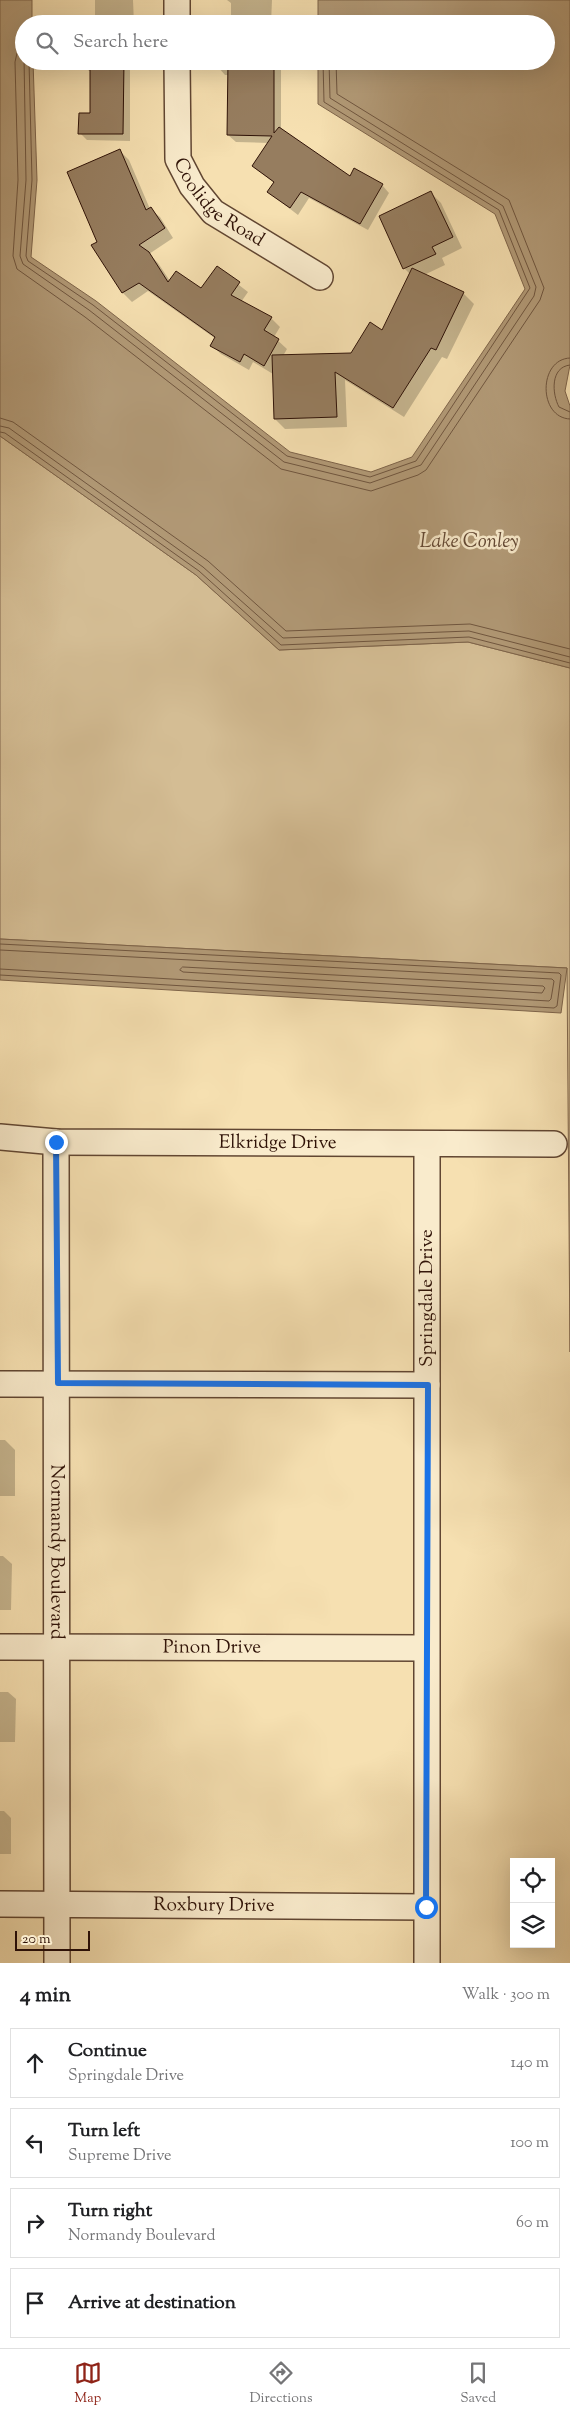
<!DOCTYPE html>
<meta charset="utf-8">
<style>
body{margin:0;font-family:"Sorts Mill Goudy",serif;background:#f2f2f2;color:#202124}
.controls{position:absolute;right:15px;bottom:15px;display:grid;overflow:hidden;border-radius:0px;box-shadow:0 5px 20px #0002}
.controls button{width:45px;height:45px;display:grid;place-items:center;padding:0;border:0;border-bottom:1px solid #e0e0e0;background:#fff;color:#202124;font:25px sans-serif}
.scale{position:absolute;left:15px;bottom:12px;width:75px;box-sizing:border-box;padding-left:5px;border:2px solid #2f1207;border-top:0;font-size:14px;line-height:18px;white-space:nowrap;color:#2f1207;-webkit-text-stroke:4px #f9ebcc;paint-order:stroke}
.stop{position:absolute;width:15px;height:15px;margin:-11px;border:4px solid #1a73e8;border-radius:50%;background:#fff}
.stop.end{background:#1a73e8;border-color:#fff;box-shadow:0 1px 5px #0008}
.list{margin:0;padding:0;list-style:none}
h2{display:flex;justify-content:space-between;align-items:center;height:65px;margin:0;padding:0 20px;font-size:21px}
h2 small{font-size:16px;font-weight:400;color:#757577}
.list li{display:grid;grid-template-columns:32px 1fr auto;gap:15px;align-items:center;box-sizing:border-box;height:70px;margin:0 10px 10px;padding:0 10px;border:1px solid #e0e0e0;border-radius:0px}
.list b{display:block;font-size:19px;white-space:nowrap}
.list p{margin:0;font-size:16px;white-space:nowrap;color:#757577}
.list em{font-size:16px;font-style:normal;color:#757577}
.icon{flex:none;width:28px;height:28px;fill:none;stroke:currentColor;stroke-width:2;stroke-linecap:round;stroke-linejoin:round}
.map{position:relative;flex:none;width:570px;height:1963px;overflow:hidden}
.search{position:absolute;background:#fff;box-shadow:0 5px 20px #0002;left:15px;right:15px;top:15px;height:55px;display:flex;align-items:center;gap:12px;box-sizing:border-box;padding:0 18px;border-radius:28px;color:#757577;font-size:19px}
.sheet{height:385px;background:#fff}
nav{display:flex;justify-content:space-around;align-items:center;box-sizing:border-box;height:70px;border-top:1px solid #e0e0e0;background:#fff;font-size:14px;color:#757577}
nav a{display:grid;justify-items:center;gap:2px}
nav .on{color:#8f2418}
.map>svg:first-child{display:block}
.green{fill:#d4bd94;stroke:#82684e}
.water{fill:#b29a77;stroke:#7e644a}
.shadow{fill:#0003}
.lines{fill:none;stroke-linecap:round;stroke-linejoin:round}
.shore{stroke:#70563f;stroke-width:1}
.building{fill:#967d5f;stroke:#2f1207}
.minor-casing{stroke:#614632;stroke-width:28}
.minor{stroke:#f9ebcc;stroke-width:25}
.route{stroke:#1a73e8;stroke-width:6}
.labels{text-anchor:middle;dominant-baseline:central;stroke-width:5;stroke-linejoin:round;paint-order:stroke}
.street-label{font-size:19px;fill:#2f1207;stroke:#f9ebcc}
.water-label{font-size:20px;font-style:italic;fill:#634834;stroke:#f9ebcc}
</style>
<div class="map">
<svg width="570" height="1963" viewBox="0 0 570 1963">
<rect width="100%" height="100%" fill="#f6e0b1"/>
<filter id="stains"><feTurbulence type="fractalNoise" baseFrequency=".004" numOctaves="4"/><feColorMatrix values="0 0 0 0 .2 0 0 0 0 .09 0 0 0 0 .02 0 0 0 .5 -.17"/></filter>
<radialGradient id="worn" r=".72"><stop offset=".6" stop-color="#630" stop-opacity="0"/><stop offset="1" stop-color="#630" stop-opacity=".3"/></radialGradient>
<path class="green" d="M 0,436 L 196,575 L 279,650 L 468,642 L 570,668 L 570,1352 L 567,968 L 0,939 Z"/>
<g class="water">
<path d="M 0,0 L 32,0 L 32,24 L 24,24 L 24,61 L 33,61 L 37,180 L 31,257 L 96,301 L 290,452 L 371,472 L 412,457 L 525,289 L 495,214 L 318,104 L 318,61 L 546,61 L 546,24 L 318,24 L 318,0 L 570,0 L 570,365 L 565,391 L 570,406 L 570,668 L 468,642 L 279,650 L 196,575 L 0,436 Z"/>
<path d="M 0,939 L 567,968 L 561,1013 L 0,980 Z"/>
</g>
<g class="shadow">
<path d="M 95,0 L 133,0 L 134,24 L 95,24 Z"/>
<path d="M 227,0 L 272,0 L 271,24 L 231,24 L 231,3 Z"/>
<path d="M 81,61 L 135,61 L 135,70 L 130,70 L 130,141 L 87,140 L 80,133 L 91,114 L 92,71 L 89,71 Z"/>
<path d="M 218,61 L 281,61 L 281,130 L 350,177 L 382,185 L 389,193 L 368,230 L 309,198 L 298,215 L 268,192 L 274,183 L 253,166 L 269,143 L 236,142 L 228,135 L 229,75 L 225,75 L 218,67 Z"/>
<path d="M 120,151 L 129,160 L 150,209 L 160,217 L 173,238 L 149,254 L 158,263 L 170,281 L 201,290 L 217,268 L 248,292 L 241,302 L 271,318 L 280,327 L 274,337 L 287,349 L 283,356 L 352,354 L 383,332 L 410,274 L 404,268 L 431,193 L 441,203 L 462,248 L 442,258 L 445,265 L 424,275 L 463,293 L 474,304 L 447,359 L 442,357 L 404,417 L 345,380 L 347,427 L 285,429 L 275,419 L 273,374 L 253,362 L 249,370 L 221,354 L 212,346 L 216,339 L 148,291 L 132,302 L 123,293 L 93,246 L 98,242 Z"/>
<path d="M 0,1440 L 5,1440 L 15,1450 L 15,1496 L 0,1496 Z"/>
<path d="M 0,1556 L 3,1556 L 12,1564 L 11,1610 L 0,1610 Z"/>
<path d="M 0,1692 L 8,1692 L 16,1699 L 15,1742 L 0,1742 Z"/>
<path d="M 0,1811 L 4,1811 L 11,1818 L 11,1854 L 0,1854 Z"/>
</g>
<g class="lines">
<g class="shore">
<path d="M 24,46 L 17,53 L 15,62 L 18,180 L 13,256 L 17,269 L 85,317 L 281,469 L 371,491 L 418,475 L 426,470 L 540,300 L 544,288 L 509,200 L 337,94 L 336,61"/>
<path d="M 24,56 L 26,180 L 20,256 L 23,264 L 89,310 L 284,462 L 370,483 L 421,465 L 534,296 L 536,287 L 503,206 L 330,98 L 329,61"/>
<path d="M 29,61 L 32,180 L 26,256 L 28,261 L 93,305 L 287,456 L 370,477 L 416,461 L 530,288 L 499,210 L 324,102 L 323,61"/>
<path d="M 570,358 C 538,359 538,418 570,419"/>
<path d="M 570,365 C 550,367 552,394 559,407 L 570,412"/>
<path d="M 0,418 L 13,422 L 208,561 L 286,631 L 470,624 L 570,649"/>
<path d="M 0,426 L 9,428 L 203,567 L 283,638 L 469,631 L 570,657"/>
<path d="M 0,432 L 5,433 L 199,571 L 281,645 L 469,637 L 570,663"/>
<path d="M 0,944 L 559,973 L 561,975 L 557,1006 L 554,1008 L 0,975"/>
<path d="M 0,950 L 552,979 L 554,981 L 551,999 L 549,1001 L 0,969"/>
<path d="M 183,967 L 543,986 L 545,988 L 542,993 L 183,972 L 180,970 Z"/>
</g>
</g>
<g class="building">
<path d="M 90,61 L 124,61 L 123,134 L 78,134 L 79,113 L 90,113 Z"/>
<path d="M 228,61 L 274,61 L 274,133 L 279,127 L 350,176 L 354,168 L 383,184 L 360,224 L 301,192 L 290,208 L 267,192 L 274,182 L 252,166 L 272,136 L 227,135 Z"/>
<path d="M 120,149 L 146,210 L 151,207 L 165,228 L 139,245 L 149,252 L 168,282 L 176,271 L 201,288 L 217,266 L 240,282 L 231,295 L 272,317 L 264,330 L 279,339 L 264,366 L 244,354 L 240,362 L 210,346 L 215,337 L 139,283 L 122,293 L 91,245 L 97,242 L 67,172 Z"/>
<path d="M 431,191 L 453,237 L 432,247 L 436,254 L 403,269 L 379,216 Z"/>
<path d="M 412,268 L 464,292 L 436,350 L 431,348 L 393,408 L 335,372 L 337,417 L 274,419 L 272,355 L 351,353 L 370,322 L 382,330 Z"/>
</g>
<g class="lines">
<defs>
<g id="minor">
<path d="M 177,0 L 177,24"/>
<path id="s1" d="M 177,61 L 178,159 L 192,186 L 213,212 L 320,277"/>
<path id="s2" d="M 0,1137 L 56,1142 L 554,1144"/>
<path id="s3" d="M 56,1142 L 57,1963"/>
<path d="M 0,1384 L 427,1385"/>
<path id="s4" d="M 0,1647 L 426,1648"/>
<path id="s5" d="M 0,1904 L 426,1907"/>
<path d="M 427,1963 L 427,1144"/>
</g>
</defs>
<use href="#minor" class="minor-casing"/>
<use href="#minor" class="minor"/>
</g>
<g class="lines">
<path class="route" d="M 56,1142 L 58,1383 L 428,1385 L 426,1907"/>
</g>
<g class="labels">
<g class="street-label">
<text stroke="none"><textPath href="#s1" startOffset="159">Coolidge Road</textPath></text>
<text stroke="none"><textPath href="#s2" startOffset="278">Elkridge Drive</textPath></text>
<text transform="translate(427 1298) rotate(-90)">Springdale Drive</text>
<text stroke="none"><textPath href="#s3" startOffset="410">Normandy Boulevard</textPath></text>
<text stroke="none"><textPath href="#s4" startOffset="212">Pinon Drive</textPath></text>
<text stroke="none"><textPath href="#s5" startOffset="214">Roxbury Drive</textPath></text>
</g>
<g class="water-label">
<text x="469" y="542">Lake Conley</text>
</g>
</g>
<rect width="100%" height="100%" filter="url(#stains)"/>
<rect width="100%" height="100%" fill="url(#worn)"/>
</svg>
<div class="controls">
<button><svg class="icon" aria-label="locate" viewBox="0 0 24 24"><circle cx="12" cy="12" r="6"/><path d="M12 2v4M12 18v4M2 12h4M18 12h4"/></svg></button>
<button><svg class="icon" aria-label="layers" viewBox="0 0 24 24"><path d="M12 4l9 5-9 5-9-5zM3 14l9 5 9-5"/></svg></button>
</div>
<div class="scale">20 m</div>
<div class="stop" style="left:426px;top:1907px"></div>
<div class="stop end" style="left:56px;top:1142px"></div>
<div class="search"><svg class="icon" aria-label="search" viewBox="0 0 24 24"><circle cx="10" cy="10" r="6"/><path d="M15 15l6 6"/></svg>Search here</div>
</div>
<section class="sheet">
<h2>4 min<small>Walk · 300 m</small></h2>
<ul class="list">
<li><svg class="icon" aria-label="ahead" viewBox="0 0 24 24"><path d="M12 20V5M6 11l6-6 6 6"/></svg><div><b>Continue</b><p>Springdale Drive</p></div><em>140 m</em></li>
<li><svg class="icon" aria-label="left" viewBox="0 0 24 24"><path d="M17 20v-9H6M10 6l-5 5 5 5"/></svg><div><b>Turn left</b><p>Supreme Drive</p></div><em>100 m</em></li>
<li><svg class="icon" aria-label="right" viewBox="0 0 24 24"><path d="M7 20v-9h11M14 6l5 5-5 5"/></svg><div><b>Turn right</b><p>Normandy Boulevard</p></div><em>60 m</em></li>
<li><svg class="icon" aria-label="arrive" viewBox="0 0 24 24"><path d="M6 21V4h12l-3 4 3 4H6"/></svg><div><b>Arrive at destination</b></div></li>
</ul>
</section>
<nav>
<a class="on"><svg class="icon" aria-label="map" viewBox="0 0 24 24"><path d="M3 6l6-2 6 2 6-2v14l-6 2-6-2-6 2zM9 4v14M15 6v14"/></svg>Map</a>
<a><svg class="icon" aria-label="directions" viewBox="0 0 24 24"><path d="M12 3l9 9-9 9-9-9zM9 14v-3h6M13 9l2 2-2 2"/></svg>Directions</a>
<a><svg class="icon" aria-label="saved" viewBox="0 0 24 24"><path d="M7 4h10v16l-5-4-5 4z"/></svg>Saved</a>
</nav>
